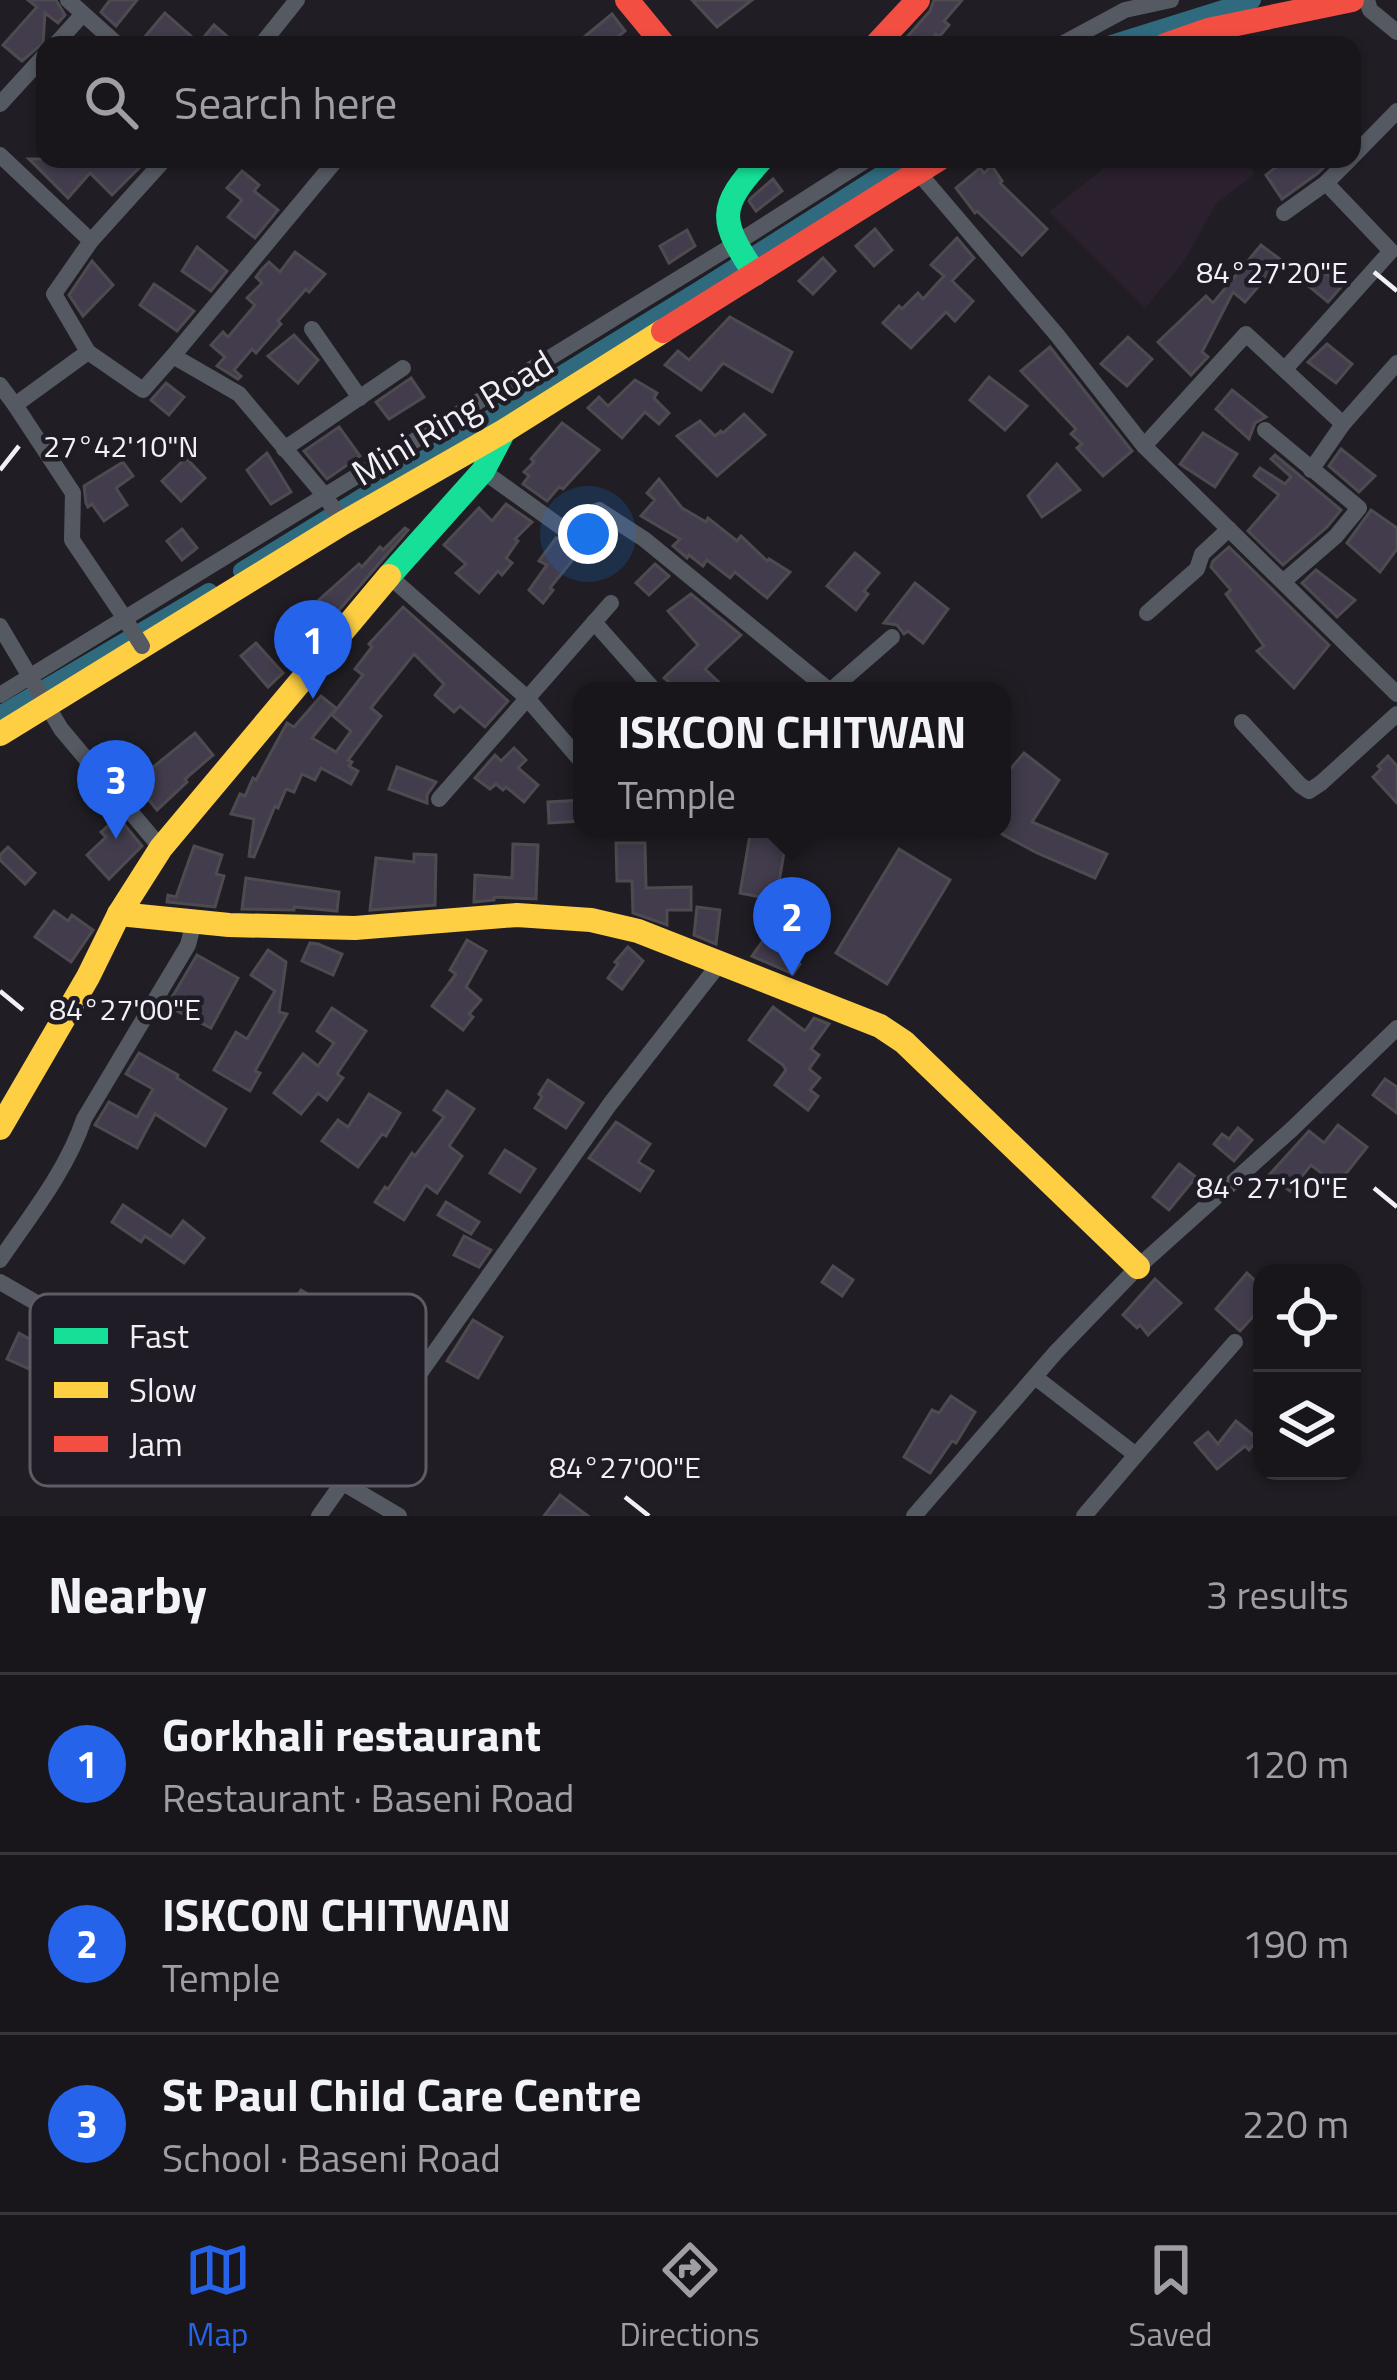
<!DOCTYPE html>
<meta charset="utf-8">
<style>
body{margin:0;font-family:"Titillium Web",sans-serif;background:#211f24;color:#f1f3f6}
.controls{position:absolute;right:36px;bottom:36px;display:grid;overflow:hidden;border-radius:24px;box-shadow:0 3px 9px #0004}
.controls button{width:108px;height:108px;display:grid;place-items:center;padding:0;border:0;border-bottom:3px solid #36353a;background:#18161b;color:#f1f3f6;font:60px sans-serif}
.you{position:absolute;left:588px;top:534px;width:42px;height:42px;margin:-30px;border:9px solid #fff;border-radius:50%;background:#1a73e8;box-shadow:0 0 0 18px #1a73e833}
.badge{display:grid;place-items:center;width:78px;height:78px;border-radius:50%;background:#2563eb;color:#fff;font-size:39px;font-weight:700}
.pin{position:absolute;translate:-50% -99px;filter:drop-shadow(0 3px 6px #0008)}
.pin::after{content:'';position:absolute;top:63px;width:42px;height:36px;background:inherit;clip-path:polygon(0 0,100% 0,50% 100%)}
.popup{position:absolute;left:573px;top:682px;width:438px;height:156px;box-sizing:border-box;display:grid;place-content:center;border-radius:24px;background:#18161b;filter:drop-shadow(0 3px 9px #0005);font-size:39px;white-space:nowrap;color:#9f9fa3}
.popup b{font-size:45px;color:#f1f3f6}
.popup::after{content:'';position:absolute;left:50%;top:100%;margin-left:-24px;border:24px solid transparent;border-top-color:#18161b}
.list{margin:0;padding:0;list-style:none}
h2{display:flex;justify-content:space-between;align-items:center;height:156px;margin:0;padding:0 48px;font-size:51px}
h2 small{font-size:39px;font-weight:400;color:#9f9fa3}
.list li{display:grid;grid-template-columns:78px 1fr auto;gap:36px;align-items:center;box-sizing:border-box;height:180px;padding:0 48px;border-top:3px solid #36353a}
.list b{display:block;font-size:45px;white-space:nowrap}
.list p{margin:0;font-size:39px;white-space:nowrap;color:#9f9fa3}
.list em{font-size:39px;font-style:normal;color:#9f9fa3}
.icon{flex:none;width:66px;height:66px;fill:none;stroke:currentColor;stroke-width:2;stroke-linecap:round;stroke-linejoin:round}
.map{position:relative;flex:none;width:1397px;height:1516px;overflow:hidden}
.search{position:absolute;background:#18161b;box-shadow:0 3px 9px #0004;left:36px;right:36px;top:36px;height:132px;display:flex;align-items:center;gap:30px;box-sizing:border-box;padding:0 42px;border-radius:24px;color:#9f9fa3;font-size:45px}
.sheet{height:696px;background:#18161b}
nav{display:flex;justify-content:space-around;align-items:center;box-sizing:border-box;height:168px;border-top:3px solid #36353a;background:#18161b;font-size:33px;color:#9f9fa3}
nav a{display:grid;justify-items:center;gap:6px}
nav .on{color:#2563eb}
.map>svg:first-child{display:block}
.industrial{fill:#2b202d}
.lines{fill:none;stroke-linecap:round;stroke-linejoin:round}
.canal{stroke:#2f6a7e;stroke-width:18}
.building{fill:#423c4c;stroke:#4d4b50;stroke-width:3}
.street{stroke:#555962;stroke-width:16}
.fast{stroke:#16e098;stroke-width:24}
.slow{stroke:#ffcf43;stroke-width:24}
.jam{stroke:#f24e42;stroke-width:24}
.street-bridge{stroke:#555962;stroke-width:16}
.ticks{fill:none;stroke:#f2f0f7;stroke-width:4.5}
.labels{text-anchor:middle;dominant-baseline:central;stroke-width:9;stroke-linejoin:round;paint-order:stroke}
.street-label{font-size:36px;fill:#f2f0f7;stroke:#1f1c26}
.key{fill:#1f1c26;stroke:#5e5c65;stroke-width:3}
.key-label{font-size:33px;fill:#f2f0f7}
.ticks-label{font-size:30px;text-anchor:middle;fill:#f2f0f7;stroke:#1f1c26;stroke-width:9;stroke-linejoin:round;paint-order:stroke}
</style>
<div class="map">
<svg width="1397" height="1516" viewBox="0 0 1397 1516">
<rect width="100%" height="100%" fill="#201e24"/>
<path class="industrial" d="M 1115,159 L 1247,159 L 1254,174 L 1216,204 L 1184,261 L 1145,308 L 1049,212 Z"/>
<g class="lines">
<g class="canal">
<path d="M 1108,45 L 1252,0"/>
<path d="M 242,571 L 698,291 L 906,159"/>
<path d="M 0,715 L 209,592"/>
</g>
</g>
<g class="building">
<path d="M 28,0 L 56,0 L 65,15 L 58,23 L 45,13 L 43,43 L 22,61 L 3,45 L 37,7 Z"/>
<path d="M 110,0 L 137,0 L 116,26 L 101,12 Z"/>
<path d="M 692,0 L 752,0 L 717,27 Z"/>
<path d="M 934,0 L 962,0 L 944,21 L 949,25 L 939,37 L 936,34 L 927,45 L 900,45 L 930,11 Z"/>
<path d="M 165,13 L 199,43 L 214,25 L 237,45 L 151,45 L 143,39 Z"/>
<path d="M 612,14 L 625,31 L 608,45 L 590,45 L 584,37 Z"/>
<path d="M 29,159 L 148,159 L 112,195 L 90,173 L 68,198 Z"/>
<path d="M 1286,159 L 1332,159 L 1318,173 L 1282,199 L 1266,175 Z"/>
<path d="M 992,166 L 1002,181 L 1000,183 L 1047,229 L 1022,255 L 977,211 L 975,213 L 956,188 L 980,168 L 984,173 Z"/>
<path d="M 242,171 L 259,185 L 254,191 L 278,210 L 255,238 L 228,217 L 242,200 L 227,188 Z"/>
<path d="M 773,179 L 782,191 L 756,211 L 749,201 L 750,199 Z"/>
<path d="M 875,229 L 892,250 L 874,266 L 856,246 Z"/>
<path d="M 687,230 L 695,246 L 669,263 L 660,246 Z"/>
<path d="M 957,238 L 974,258 L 952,281 L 973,301 L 955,321 L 946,312 L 911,348 L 883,323 L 899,306 L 902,309 L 918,293 L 923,299 L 944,276 L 931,265 Z"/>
<path d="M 1261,245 L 1281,260 L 1245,302 L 1233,292 L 1202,352 L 1208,357 L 1191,375 L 1158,342 L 1206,296 L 1213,303 Z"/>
<path d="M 197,247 L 227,271 L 211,291 L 182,271 Z"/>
<path d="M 295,252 L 325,274 L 309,292 L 306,289 L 278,321 L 281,324 L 256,353 L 252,349 L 234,370 L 241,376 L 238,379 L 217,366 L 225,357 L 211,345 L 223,332 L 228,337 L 255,305 L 247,298 L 262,283 L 256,277 L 262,269 L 269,262 L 280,272 Z"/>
<path d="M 823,258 L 835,271 L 813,294 L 799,281 Z"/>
<path d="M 92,261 L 113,285 L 83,316 L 69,295 Z"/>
<path d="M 1313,263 L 1342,286 L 1328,302 L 1300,279 Z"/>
<path d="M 154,284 L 194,311 L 177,331 L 140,305 Z"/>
<path d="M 730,317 L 792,352 L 772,392 L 723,363 L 701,390 L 665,365 L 678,351 L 689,360 Z"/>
<path d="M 294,335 L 318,360 L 298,383 L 268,356 Z"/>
<path d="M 1128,337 L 1152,359 L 1127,386 L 1101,364 Z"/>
<path d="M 1327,344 L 1352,364 L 1336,383 L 1308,362 Z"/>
<path d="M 1050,347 L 1132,451 L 1103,476 L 1077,448 L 1082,444 L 1071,434 L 1076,429 L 1021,371 Z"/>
<path d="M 989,377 L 1027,406 L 1005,430 L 970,400 Z"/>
<path d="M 411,378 L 424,397 L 389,419 L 376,402 Z"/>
<path d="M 635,380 L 657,393 L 654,398 L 669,413 L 659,424 L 645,412 L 622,438 L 588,408 L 599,397 L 608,406 Z"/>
<path d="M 166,383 L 184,397 L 169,415 L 151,400 Z"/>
<path d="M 1232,390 L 1266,417 L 1255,423 L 1249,439 L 1216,409 Z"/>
<path d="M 744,414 L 765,435 L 717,476 L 677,436 L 700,421 L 715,436 L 721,431 L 723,433 Z"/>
<path d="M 562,423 L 599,450 L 563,489 L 559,487 L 547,501 L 523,484 L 529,476 L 524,472 L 534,462 L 531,459 Z"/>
<path d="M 339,427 L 360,456 L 327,479 L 304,451 Z"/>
<path d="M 1203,433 L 1237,454 L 1215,487 L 1180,464 Z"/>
<path d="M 1341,449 L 1375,476 L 1359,492 L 1329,466 Z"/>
<path d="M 267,453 L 291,492 L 271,504 L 247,470 Z"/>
<path d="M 1275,455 L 1341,510 L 1327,527 L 1283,565 L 1248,531 L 1279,495 L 1254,476 L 1260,468 L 1285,484 L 1291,477 L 1271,459 Z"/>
<path d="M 186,458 L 205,478 L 181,501 L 162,481 Z"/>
<path d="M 123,462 L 133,476 L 116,488 L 127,505 L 104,521 L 92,504 L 88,507 L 86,503 L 84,486 Z"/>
<path d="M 1057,464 L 1080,490 L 1042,517 L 1028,496 Z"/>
<path d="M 659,479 L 682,508 L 706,522 L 708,518 L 737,541 L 741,536 L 767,561 L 769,559 L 790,572 L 767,598 L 735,572 L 730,578 L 707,560 L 703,566 L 689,555 L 687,558 L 673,546 L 680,539 L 641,516 L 655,500 L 647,493 Z"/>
<path d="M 506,504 L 532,522 L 515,539 L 518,541 L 506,558 L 512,563 L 502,575 L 498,571 L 479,593 L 456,573 L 466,564 L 444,545 L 479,508 L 492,521 Z"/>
<path d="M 1371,510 L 1397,528 L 1397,549 L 1380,572 L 1347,543 Z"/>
<path d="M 405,528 L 408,530 L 327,624 L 311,607 L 359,564 L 362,567 L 380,547 L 383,550 Z"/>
<path d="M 182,529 L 197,548 L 182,560 L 167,541 Z"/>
<path d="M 570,537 L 583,547 L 550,588 L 553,590 L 543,603 L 529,590 L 547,565 L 539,561 L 556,538 Z"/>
<path d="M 1229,547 L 1329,645 L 1294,688 L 1257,651 L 1264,646 L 1226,594 L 1231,590 L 1211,567 L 1213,561 Z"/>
<path d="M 855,553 L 879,573 L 864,591 L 868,594 L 856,610 L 827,586 Z"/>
<path d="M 655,564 L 669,576 L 649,595 L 636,583 Z"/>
<path d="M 1316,570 L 1355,600 L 1337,617 L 1302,583 Z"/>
<path d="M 915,583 L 948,609 L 923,643 L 908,631 L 904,634 L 897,625 L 884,623 Z"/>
<path d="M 691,594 L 741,635 L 705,669 L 728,691 L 680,691 L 664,678 L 698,645 L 668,611 Z"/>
<path d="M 403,607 L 508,701 L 485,727 L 460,706 L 454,712 L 435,695 L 444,684 L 414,654 L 371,708 L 381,716 L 348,760 L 352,762 L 349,766 L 358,771 L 351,784 L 321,768 L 315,780 L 302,774 L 294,792 L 286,789 L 278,808 L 275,806 L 254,857 L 249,856 L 254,819 L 231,814 L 240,794 L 245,796 L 253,778 L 256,780 L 287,723 L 294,727 L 321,696 L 336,708 L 312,738 L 336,752 L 351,731 L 332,715 L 363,675 L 355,669 L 372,647 L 369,644 Z"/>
<path d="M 256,643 L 283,673 L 268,687 L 241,656 Z"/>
<path d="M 195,733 L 213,755 L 185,779 L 187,782 L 157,810 L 121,765 L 135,751 L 152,768 Z"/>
<path d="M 514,748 L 526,760 L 518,768 L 538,785 L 524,802 L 506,787 L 503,790 L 496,784 L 490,789 L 475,778 L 495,755 L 501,761 Z"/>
<path d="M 1024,753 L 1059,780 L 1032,822 L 1107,854 L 1095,878 L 1037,853 L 1002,834 L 1002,779 Z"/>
<path d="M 1388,756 L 1397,766 L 1397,803 L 1373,777 L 1381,769 L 1378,766 Z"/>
<path d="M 397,767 L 436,782 L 427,795 L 427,803 L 389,789 Z"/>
<path d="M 582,800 L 582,821 L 549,823 L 548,802 Z"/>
<path d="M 118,817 L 142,846 L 109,879 L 87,855 L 106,837 L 101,832 Z"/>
<path d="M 751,829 L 788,829 L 776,900 L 740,893 Z"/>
<path d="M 616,843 L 645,843 L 646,888 L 691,887 L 691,910 L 667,910 L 667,925 L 633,913 L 632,881 L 617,881 Z"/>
<path d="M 513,844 L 538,845 L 536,899 L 494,897 L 494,900 L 474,902 L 475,875 L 512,878 Z"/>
<path d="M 194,846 L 222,855 L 216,874 L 224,876 L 215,907 L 167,902 L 168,895 L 176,897 Z"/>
<path d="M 8,847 L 35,873 L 25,884 L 0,860 L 0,855 Z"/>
<path d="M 899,849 L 950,880 L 887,984 L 836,953 Z"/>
<path d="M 414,854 L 436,855 L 435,905 L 370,910 L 376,858 L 414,862 Z"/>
<path d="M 246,878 L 339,892 L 337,911 L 294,907 L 294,910 L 242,909 Z"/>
<path d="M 697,907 L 720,910 L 716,944 L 694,935 Z"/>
<path d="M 54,911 L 68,921 L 72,915 L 93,930 L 71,962 L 35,937 Z"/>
<path d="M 765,938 L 800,964 L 793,974 L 752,956 Z"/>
<path d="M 467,940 L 486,951 L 466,987 L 481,1000 L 469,1014 L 473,1017 L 463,1030 L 432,1006 L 456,974 L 450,970 Z"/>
<path d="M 310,943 L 318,944 L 342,954 L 333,975 L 302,961 Z"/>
<path d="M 628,947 L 643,961 L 622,989 L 608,978 L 618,964 L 615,962 Z"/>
<path d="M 268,950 L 286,962 L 279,1012 L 287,1014 L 255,1071 L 260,1073 L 250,1091 L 214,1070 L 236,1032 L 247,1039 L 275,991 L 251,975 Z"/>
<path d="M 197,955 L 238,978 L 211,1028 L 167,1006 Z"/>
<path d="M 773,1007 L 805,1031 L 814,1018 L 829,1024 L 811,1049 L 819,1055 L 809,1069 L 820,1078 L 810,1090 L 818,1096 L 808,1110 L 775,1085 L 786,1070 L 783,1065 L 749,1040 Z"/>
<path d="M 332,1008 L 366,1031 L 337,1074 L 343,1078 L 327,1100 L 318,1093 L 301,1114 L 274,1093 L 303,1054 L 318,1066 L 334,1043 L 317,1031 Z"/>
<path d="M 139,1053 L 178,1075 L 177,1078 L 226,1109 L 205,1146 L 155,1114 L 137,1148 L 95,1125 L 109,1102 L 137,1117 L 153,1089 L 126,1074 Z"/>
<path d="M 1385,1079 L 1397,1087 L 1397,1113 L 1373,1095 Z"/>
<path d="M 548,1080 L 583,1103 L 566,1128 L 535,1108 L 542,1097 L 539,1094 Z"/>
<path d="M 447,1091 L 474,1109 L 449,1146 L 462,1156 L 437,1193 L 426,1185 L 404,1220 L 375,1202 L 385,1187 L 388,1189 L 412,1153 L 415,1156 L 444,1117 L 434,1110 Z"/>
<path d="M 369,1094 L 400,1113 L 386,1136 L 382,1134 L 358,1167 L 322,1141 L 338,1120 L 348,1127 Z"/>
<path d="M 616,1122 L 650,1144 L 638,1162 L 653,1171 L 640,1191 L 589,1158 Z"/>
<path d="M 1338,1125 L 1367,1147 L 1337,1185 L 1311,1165 L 1290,1191 L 1269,1175 L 1309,1131 L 1324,1143 Z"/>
<path d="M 1238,1128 L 1252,1140 L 1234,1161 L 1214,1144 L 1222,1134 L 1229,1139 Z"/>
<path d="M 505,1150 L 535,1169 L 520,1192 L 490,1173 Z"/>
<path d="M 1179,1164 L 1196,1177 L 1169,1210 L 1153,1197 Z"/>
<path d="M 446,1202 L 479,1222 L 471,1234 L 438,1215 Z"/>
<path d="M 123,1205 L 171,1237 L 183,1221 L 204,1238 L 184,1263 L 145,1236 L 141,1242 L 112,1222 Z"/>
<path d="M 464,1236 L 491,1250 L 479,1267 L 454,1255 Z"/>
<path d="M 833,1266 L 853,1280 L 842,1296 L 822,1282 Z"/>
<path d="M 1247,1273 L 1262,1287 L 1262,1307 L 1240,1331 L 1216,1309 Z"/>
<path d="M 1155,1279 L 1181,1303 L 1148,1335 L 1140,1325 L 1137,1328 L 1123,1315 Z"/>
<path d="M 301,1290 L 339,1313 L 323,1340 L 285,1316 Z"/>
<path d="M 473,1320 L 502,1337 L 478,1378 L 447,1361 Z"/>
<path d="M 19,1333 L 38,1344 L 36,1349 L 73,1368 L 49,1408 L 34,1401 L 47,1377 L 7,1359 Z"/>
<path d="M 274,1383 L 344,1426 L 322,1456 L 258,1407 Z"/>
<path d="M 368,1391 L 383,1403 L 368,1424 L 352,1412 Z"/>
<path d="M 951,1396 L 975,1412 L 956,1443 L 952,1441 L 930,1473 L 904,1457 L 932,1410 L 939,1413 Z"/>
<path d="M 1236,1421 L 1258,1439 L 1249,1450 L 1245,1446 L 1217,1469 L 1195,1443 L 1208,1432 L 1218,1444 Z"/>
<path d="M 404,1430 L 417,1438 L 384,1484 L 366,1472 L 386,1444 L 392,1448 Z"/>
<path d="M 560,1495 L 588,1516 L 544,1516 Z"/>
</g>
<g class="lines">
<g class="street">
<path d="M 68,0 L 118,45"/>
<path d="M 1367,0 L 1370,10 L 1397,32"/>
<path d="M 55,45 L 82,15"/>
<path d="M 261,45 L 297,0"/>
<path d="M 1060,45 L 1125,10 L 1171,0"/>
<path d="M 0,104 L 45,55"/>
<path d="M 0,155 L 91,241 L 54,294 L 88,352 L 15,405 L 73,493 L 72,540 L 128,623"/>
<path d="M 1352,157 L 1397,111"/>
<path d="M 917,171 L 1057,335 L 1144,446 L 1397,694"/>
<path d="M 1284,213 L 1326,183 L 1350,159"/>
<path d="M 91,241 L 165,159"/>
<path d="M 312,329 L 360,398"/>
<path d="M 88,352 L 143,390 L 173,356 L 239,394 L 325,496 L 343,523"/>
<path d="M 173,356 L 337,159"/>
<path d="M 1286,368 L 1391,251 L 1326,183"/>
<path d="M 0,385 L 15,405"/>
<path d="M 1265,430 L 1359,508 L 1336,536 L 1284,581"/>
<path d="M 1144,446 L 1246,334 L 1343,424"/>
<path d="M 284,449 L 403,368"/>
<path d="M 1311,470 L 1343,424 L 1397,363"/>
<path d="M 483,471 L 561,527 L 599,510 L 644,539 L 830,691 L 892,637"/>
<path d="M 389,576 L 526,697 L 582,762"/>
<path d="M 1147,613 L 1197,569 L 1202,554 L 1229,529"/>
<path d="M 594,622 L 655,691"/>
<path d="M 0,626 L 61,729 L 161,848"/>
<path d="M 0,695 L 735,244 L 868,159"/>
<path d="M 1242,722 L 1300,785 L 1309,791 L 1321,783 L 1397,714"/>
<path d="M 439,799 L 611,603"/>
<path d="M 0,1260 C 30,1216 67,1170 84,1119 L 188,945 L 194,922"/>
<path d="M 0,1282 L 87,1332 L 127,1352 L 223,1412 L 399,1516"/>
<path d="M 1035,1377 L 1136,1455 L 1235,1342"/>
<path d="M 319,1516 L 610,1104 L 720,963"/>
<path d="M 914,1516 L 1056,1352 L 1138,1267 L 1291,1130 L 1397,1028"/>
<path d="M 1084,1516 L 1136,1455"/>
</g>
<g class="fast">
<path d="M 755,274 C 719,220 717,208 762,159"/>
<path d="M 389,576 L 483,471 L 503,433"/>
</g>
<g class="slow">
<path d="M 0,734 L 343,523 L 504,431 L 663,331"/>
<path d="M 119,914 L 229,925 L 355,928 L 517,915 L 591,920 L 638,931 L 880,1026 L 904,1042 L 1138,1267"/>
<path d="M 0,1128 L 88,977 L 119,914 L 161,848 L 389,576"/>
</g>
<g class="jam">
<path d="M 627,0 L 664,45"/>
<path d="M 876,45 L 918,0"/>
<path d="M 1165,45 L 1208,30 L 1352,0"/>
<path d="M 663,331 L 939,159"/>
</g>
<path class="street-bridge" d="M 128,624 L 142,646"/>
</g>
<path class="ticks" d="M 1374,272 L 1397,291M 0,470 L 19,446M 0,991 L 23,1010M 1374,1188 L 1397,1207M 625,1497 L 649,1516"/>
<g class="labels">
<g class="street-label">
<text transform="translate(452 417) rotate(-31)">Mini Ring Road</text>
</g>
</g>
<rect x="30" y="1294" width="396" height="192" rx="18" class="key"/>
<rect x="54" y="1328" width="54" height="16" fill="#16e098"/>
<rect x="54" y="1382" width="54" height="16" fill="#ffcf43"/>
<rect x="54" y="1436" width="54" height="16" fill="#f24e42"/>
<g class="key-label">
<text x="129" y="1348">Fast</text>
<text x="129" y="1402">Slow</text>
<text x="129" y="1456">Jam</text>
</g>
<g class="ticks-label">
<text x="1272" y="283">84°27'20"E</text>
<text x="121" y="457">27°42'10"N</text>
<text x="125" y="1020">84°27'00"E</text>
<text x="1272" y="1198">84°27'10"E</text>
<text x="625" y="1478">84°27'00"E</text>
</g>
</svg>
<div class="controls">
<button><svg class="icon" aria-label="locate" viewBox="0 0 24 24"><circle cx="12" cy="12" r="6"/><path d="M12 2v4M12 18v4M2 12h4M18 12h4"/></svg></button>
<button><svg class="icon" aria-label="layers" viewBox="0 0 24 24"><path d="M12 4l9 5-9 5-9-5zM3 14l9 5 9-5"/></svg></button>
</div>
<div class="you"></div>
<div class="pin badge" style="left:313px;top:699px">1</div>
<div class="pin badge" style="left:792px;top:976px">2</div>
<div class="popup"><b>ISKCON CHITWAN</b>Temple</div>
<div class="pin badge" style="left:116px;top:839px">3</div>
<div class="search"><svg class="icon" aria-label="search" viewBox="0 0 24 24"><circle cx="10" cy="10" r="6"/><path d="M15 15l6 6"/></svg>Search here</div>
</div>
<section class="sheet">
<h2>Nearby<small>3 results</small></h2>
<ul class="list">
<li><span class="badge">1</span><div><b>Gorkhali restaurant</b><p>Restaurant · Baseni Road</p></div><em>120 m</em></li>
<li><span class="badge">2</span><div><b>ISKCON CHITWAN</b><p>Temple</p></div><em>190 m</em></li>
<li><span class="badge">3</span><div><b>St Paul Child Care Centre</b><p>School · Baseni Road</p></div><em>220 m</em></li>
</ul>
</section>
<nav>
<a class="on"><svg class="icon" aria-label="map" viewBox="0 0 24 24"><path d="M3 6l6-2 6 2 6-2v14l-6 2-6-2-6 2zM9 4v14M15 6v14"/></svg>Map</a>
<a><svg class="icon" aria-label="directions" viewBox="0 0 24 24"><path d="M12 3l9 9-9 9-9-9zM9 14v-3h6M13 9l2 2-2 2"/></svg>Directions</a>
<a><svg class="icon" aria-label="saved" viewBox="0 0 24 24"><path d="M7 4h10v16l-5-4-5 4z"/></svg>Saved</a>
</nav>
